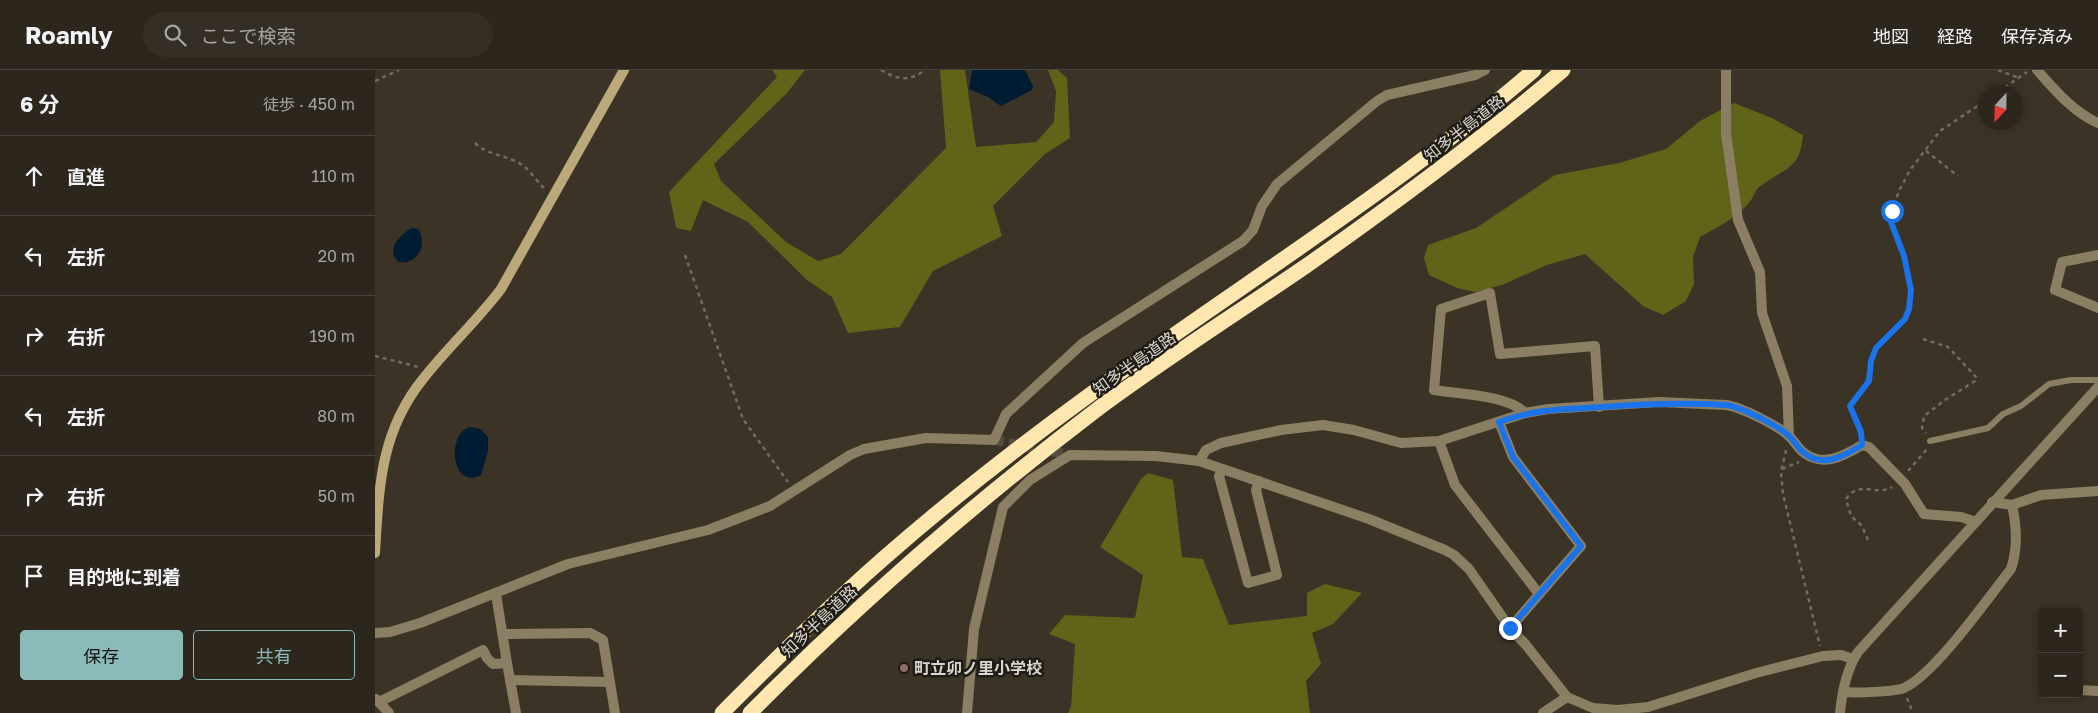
<!DOCTYPE html>
<html lang="ja">
<meta charset="utf-8">
<style>
body{margin:0;font-family:"Golos Text","Noto Sans JP",sans-serif;background:#342e25;color:#f1f3f6}
.controls{position:absolute;right:15px;bottom:15px;display:grid;overflow:hidden;border-radius:5px;box-shadow:0 2px 12px #0003}
.controls button{width:45px;height:45px;display:grid;place-items:center;padding:0;border:0;border-bottom:1px solid #48433b;background:#2c261c;color:#f1f3f6;font:25px sans-serif}
.compass{position:absolute;left:1603px;top:15px;width:45px;height:45px;border-radius:50%;background:#2c261c;box-shadow:0 2px 12px #0003;rotate:202deg}
.stop{position:absolute;width:15px;height:15px;margin:-11px;border:4px solid #1a73e8;border-radius:50%;background:#fff}
.stop.end{background:#1a73e8;border-color:#fff;box-shadow:0 1px 5px #0008}
.list{margin:0;padding:0;list-style:none}
h2{display:flex;justify-content:space-between;align-items:center;height:65px;margin:0;padding:0 20px;font-size:21px}
h2 small{font-size:16px;font-weight:400;color:#a6a5a3}
.list li{display:grid;grid-template-columns:32px 1fr auto;gap:15px;align-items:center;box-sizing:border-box;height:80px;padding:0 20px;border-top:1px solid #48433b}
.list b{display:block;font-size:19px;white-space:nowrap}
.list em{font-size:16px;font-style:normal;color:#a6a5a3}
.actions{display:flex;gap:10px;padding:15px 20px}
.actions a{flex:1;padding:11px 0;border:1px solid #8bbbb9;border-radius:5px;text-align:center;font-size:18px;color:#8bbbb9}
.actions .main{background:#8bbbb9;color:#111}
.icon{flex:none;width:28px;height:28px;fill:none;stroke:currentColor;stroke-width:2;stroke-linecap:round;stroke-linejoin:round}
.map{position:relative;flex:none;width:1723px;height:643px;overflow:hidden}
header{display:flex;align-items:center;gap:30px;box-sizing:border-box;height:70px;padding:0 25px;background:#2c261c;border-bottom:1px solid #48433b}
header strong{font-size:24px}
nav{display:flex;gap:28px;margin-inline-start:auto;font-size:18px}
.search{width:350px;height:45px;background:#342e25;display:flex;align-items:center;gap:12px;box-sizing:border-box;padding:0 18px;border-radius:28px;color:#a6a5a3;font-size:19px}
main{display:flex}
aside{flex:1;background:#2c261c}
.map>svg:first-child{display:block}
.forest{fill:#606418}
.water{fill:#001c32}
.lines{fill:none;stroke-linecap:round;stroke-linejoin:round}
.street-tunnel{stroke:#524b3f;stroke-width:10;stroke-dasharray:10 5;stroke-linecap:butt}
.path{stroke:#736d61;stroke-width:2.5;stroke-dasharray:4 4;stroke-linecap:butt}
.lane{stroke:#8b7f63;stroke-width:6}
.street{stroke:#8b7f63;stroke-width:10}
.secondary{stroke:#bca97b;stroke-width:10}
.highway{stroke:#ffe7af;stroke-width:15}
.route{stroke:#1a73e8;stroke-width:6}
.education-dot{fill:#8d6e63;stroke:#1f1b15;stroke-width:2}
.labels{text-anchor:middle;dominant-baseline:central;stroke-width:5;stroke-linejoin:round;paint-order:stroke}
.street-label{font-size:16px;fill:#dad5cd;stroke:#1f1b15}
.poi-label{font-size:16px;font-weight:bold;fill:#dad5cd;stroke:#1f1b15;text-anchor:start}
</style>
<header>
<strong>Roamly</strong>
<div class="search"><svg class="icon" aria-label="search" viewBox="0 0 24 24"><circle cx="10" cy="10" r="6"/><path d="M15 15l6 6"/></svg>ここで検索</div>
<nav><a>地図</a><a>経路</a><a>保存済み</a></nav>
</header>
<main>
<aside>
<h2>6 分<small>徒歩 · 450 m</small></h2>
<ul class="list">
<li><svg class="icon" aria-label="ahead" viewBox="0 0 24 24"><path d="M12 20V5M6 11l6-6 6 6"/></svg><div><b>直進</b></div><em>110 m</em></li>
<li><svg class="icon" aria-label="left" viewBox="0 0 24 24"><path d="M17 20v-9H6M10 6l-5 5 5 5"/></svg><div><b>左折</b></div><em>20 m</em></li>
<li><svg class="icon" aria-label="right" viewBox="0 0 24 24"><path d="M7 20v-9h11M14 6l5 5-5 5"/></svg><div><b>右折</b></div><em>190 m</em></li>
<li><svg class="icon" aria-label="left" viewBox="0 0 24 24"><path d="M17 20v-9H6M10 6l-5 5 5 5"/></svg><div><b>左折</b></div><em>80 m</em></li>
<li><svg class="icon" aria-label="right" viewBox="0 0 24 24"><path d="M7 20v-9h11M14 6l5 5-5 5"/></svg><div><b>右折</b></div><em>50 m</em></li>
<li><svg class="icon" aria-label="arrive" viewBox="0 0 24 24"><path d="M6 21V4h12l-3 4 3 4H6"/></svg><div><b>目的地に到着</b></div></li>
</ul>
<div class="actions"><a class="main">保存</a><a>共有</a></div>
</aside>
<div class="map">
<svg width="1723" height="643" viewBox="0 0 1723 643">
<rect width="100%" height="100%" fill="#3a3326"/>
<g class="forest">
<path d="M 397,0 L 430,0 L 412,23 L 339,94 L 346,111 L 411,172 L 443,191 L 466,184 L 571,78 L 565,0 L 590,0 L 601,77 L 661,72 L 679,52 L 681,21 L 673,0 L 683,0 L 692,8 L 695,68 L 670,84 L 618,136 L 627,166 L 558,201 L 525,257 L 473,263 L 457,227 L 432,210 L 373,152 L 328,130 L 316,161 L 301,158 L 294,122 L 402,7 Z"/>
<path d="M 1359,33 L 1397,48 L 1428,65 C 1425,102 1407,98 1383,118 C 1379,122 1378,129 1373,134 C 1361,148 1341,158 1325,167 L 1318,187 L 1319,214 L 1311,231 L 1288,245 L 1268,236 L 1210,184 L 1172,195 L 1127,215 L 1100,222 L 1082,218 L 1054,205 L 1049,188 L 1053,175 L 1101,158 L 1180,105 L 1244,93 L 1291,79 L 1325,51 Z"/>
<path d="M 773,403 L 798,410 L 807,487 L 828,489 L 854,555 L 932,546 L 932,523 L 950,514 L 987,523 L 958,554 L 937,563 L 946,594 L 931,611 L 935,643 L 693,643 L 696,637 L 700,574 L 674,564 L 690,545 L 760,548 L 768,505 L 725,477 L 766,409 Z"/>
</g>
<g class="water">
<path d="M 597,0 L 650,0 L 658,16 L 657,20 L 626,36 L 613,27 L 594,19 Z"/>
<path d="M 37,158 L 43,159 C 53,174 43,195 24,192 C 9,180 26,164 37,158 Z"/>
<path d="M 95,357 L 105,359 L 113,367 L 113,381 L 106,405 C 76,421 71,363 95,357 Z"/>
</g>
<g class="lines">
<path class="street-tunnel" d="M 619,370 L 695,385"/>
<g class="path">
<path d="M 506,0 C 523,10 534,12 550,0"/>
<path d="M 1623,0 L 1644,8"/>
<path d="M 0,11 L 24,0"/>
<path d="M 1623,22 L 1652,2"/>
<path d="M 100,73 C 113,85 125,84 140,91 C 153,96 160,110 170,119"/>
<path d="M 1551,81 L 1583,106"/>
<path d="M 310,185 L 368,349 L 413,412"/>
<path d="M 1548,269 L 1573,277 L 1602,308 L 1600,311 L 1570,330 L 1549,346 L 1547,358 L 1551,363"/>
<path d="M 0,286 L 44,297"/>
<path d="M 1486,365 L 1475,336 L 1494,311 L 1496,291 L 1501,278 L 1530,249 L 1534,239 L 1535,220 L 1529,186 L 1516,152 L 1517,141 L 1524,121 L 1535,100 L 1565,61 L 1610,31"/>
<path d="M 1411,380 L 1406,402 L 1408,424 L 1445,576"/>
<path d="M 1407,399 L 1424,392"/>
<path d="M 1533,401 L 1552,379"/>
<path d="M 1493,470 L 1487,456 L 1476,446 L 1471,429 C 1485,409 1501,427 1517,417"/>
<path d="M 1532,628 L 1538,643"/>
</g>
<path class="lane" d="M 1555,371 L 1613,358 L 1628,344 L 1646,336 L 1674,314 L 1696,310 L 1723,310"/>
<g class="street">
<path d="M 1351,0 L 1351,63 L 1363,150 L 1385,202 L 1387,243 L 1412,316 L 1414,366"/>
<path d="M 1662,0 C 1680,20 1698,42 1723,53"/>
<path d="M 1723,185 L 1687,192 L 1680,220 L 1723,238"/>
<path d="M 1150,343 C 1134,325 1083,324 1059,320 L 1066,239 L 1115,223 L 1125,284 L 1220,276 L 1224,337"/>
<path d="M 1124,352 L 1138,387 L 1206,476 L 1135,558"/>
<path d="M 1064,371 L 1080,415 L 1164,524"/>
<path d="M 824,391 L 831,380 L 846,373 L 906,360 L 948,355 L 979,360 L 1026,373 L 1064,371 L 1150,343 L 1173,339 L 1284,332 L 1351,335 C 1366,337 1404,356 1415,367 C 1420,372 1423,378 1428,382 C 1447,398 1469,386 1487,375 L 1494,377 L 1530,414 L 1549,444 L 1586,447 L 1601,452"/>
<path d="M 848,399 L 844,406 L 873,513 L 902,505 L 881,420 L 884,411"/>
<path d="M 1617,432 L 1637,435 L 1666,425 L 1723,421"/>
<path d="M 0,563 L 15,562 L 45,553 L 193,494 L 333,460 L 395,436 L 475,385 L 489,379 L 551,368 L 619,370 L 631,344 L 708,273 L 868,171 L 878,160 L 887,136 L 902,114 L 1002,31 L 1012,25 L 1100,5 L 1110,0"/>
<path d="M 128,564 L 215,563 L 228,570 L 240,643"/>
<path d="M 132,593 L 141,643"/>
<path d="M 135,610 L 235,612"/>
<path d="M 1704,620 L 1723,621"/>
<path d="M 1468,622 C 1479,623 1520,622 1529,618 C 1560,604 1613,528 1636,499 C 1643,478 1642,457 1637,435"/>
<path d="M 1,629 L 14,643"/>
<path d="M 4,632 L 108,580 L 112,588 L 118,594 L 132,593 L 121,524"/>
<path d="M 592,643 L 599,559 L 628,437 L 655,410 L 695,385 L 781,386 L 824,391 L 994,449 L 1070,480 L 1079,485 L 1094,499 L 1135,558 L 1151,575 L 1192,627 L 1218,638 L 1243,640 L 1273,637 L 1381,603 L 1448,586 L 1466,585 L 1478,589"/>
<path d="M 1168,643 L 1192,627"/>
<path d="M 1465,643 C 1467,622 1471,600 1483,582 L 1723,317"/>
</g>
<path class="secondary" d="M 0,483 C 4,418 5,362 48,309 C 72,278 102,251 126,219 L 249,0"/>
<g class="highway">
<path d="M 347,643 C 400,590 453,537 509,488 C 574,431 643,377 713,326 C 862,217 1019,121 1159,0"/>
<path d="M 375,643 C 483,534 598,434 720,341 C 788,290 861,244 931,196 C 1019,134 1106,70 1188,0"/>
</g>
</g>
<g class="lines">
<path class="route" d="M 1135,558 L 1206,476 L 1138,387 L 1124,352 C 1160,339 1190,339 1227,337 C 1269,334 1309,332 1351,335 C 1366,337 1404,356 1415,367 C 1420,372 1423,378 1428,382 C 1447,399 1469,386 1487,375 L 1486,362 L 1475,336 L 1494,311 L 1496,291 L 1501,278 L 1530,249 L 1534,239 L 1536,220 L 1529,186 L 1516,152 L 1517,141"/>
</g>
<circle class="education-dot" cx="529" cy="598" r="5"/>
<g class="labels">
<g class="street-label">
<text transform="translate(1089 58) rotate(-38)">知多半島道路</text>
<text transform="translate(759 293) rotate(-35)">知多半島道路</text>
<text transform="translate(444 551) rotate(-43)">知多半島道路</text>
</g>
<g class="poi-label">
<text x="539" y="598">町立卯ノ里小学校</text>
</g>
</g>
</svg>
<div class="controls">
<button>+</button>
<button>−</button>
</div>
<svg class="compass" viewBox="-18 -18 36 36"><path d="M0-13l5 13h-10z" fill="#e53935"/><path d="M0 13l5-13h-10z" fill="#a6a5a3"/></svg>
<div class="stop" style="left:1517px;top:141px"></div>
<div class="stop end" style="left:1135px;top:558px"></div>
</div>
</main>
